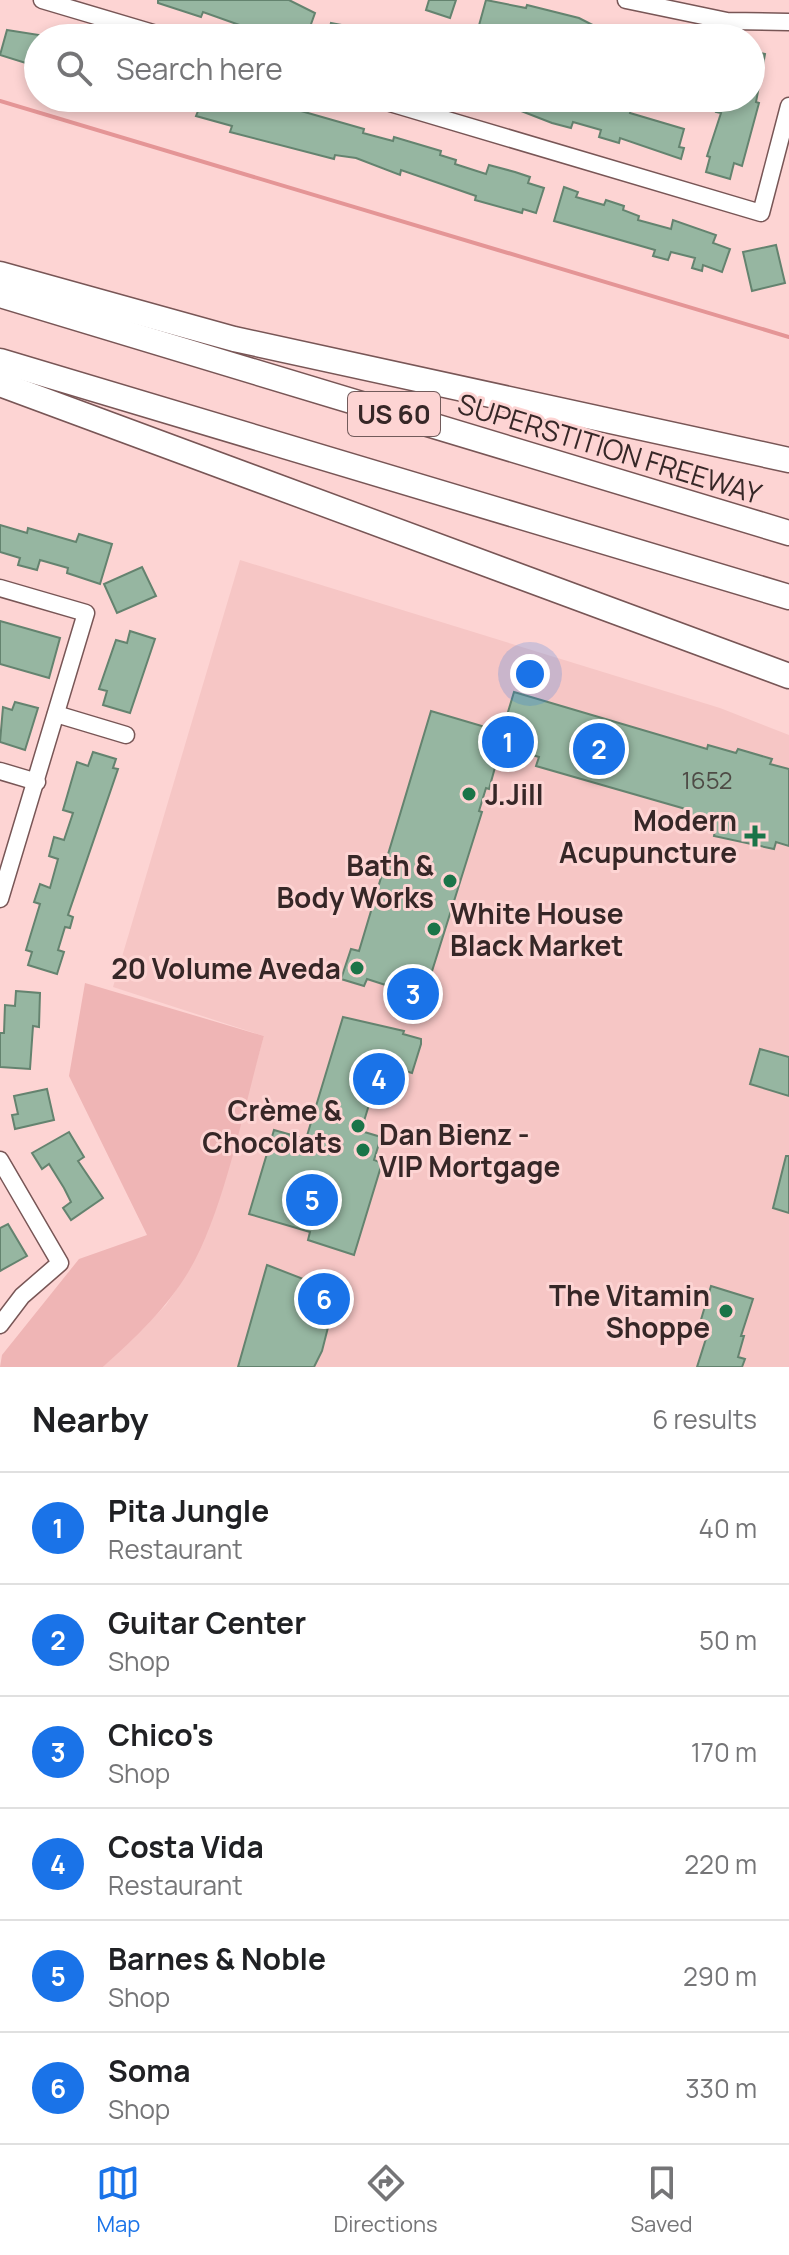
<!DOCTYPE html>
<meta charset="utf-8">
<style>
body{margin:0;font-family:Manrope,sans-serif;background:#f2f2f2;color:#202124}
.you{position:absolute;left:530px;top:674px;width:28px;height:28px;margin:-20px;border:6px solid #fff;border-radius:50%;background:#1a73e8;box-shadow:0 0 0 12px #1a73e833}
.badge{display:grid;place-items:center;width:52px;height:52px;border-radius:50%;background:#1a73e8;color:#fff;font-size:26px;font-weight:700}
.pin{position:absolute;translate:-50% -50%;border:4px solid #fff;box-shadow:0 2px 8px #0006}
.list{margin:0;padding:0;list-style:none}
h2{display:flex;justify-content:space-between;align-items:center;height:104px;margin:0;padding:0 32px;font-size:34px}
h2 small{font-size:26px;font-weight:400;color:#757577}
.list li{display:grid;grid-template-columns:52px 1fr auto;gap:24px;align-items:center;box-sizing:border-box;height:112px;padding:0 32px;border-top:2px solid #e0e0e0}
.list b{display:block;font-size:30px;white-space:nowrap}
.list p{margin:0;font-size:26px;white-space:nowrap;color:#757577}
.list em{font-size:26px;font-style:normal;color:#757577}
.icon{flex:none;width:44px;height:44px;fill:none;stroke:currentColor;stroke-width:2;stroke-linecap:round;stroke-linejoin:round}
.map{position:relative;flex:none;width:789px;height:1367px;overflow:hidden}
.search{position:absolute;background:#fff;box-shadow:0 4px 12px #0003;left:24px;right:24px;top:24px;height:88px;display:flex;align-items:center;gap:20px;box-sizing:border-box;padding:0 28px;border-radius:44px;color:#757577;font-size:30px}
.sheet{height:776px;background:#fff}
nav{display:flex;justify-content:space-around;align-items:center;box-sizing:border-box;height:112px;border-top:2px solid #e0e0e0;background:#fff;font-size:22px;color:#757577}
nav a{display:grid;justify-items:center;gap:4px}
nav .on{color:#1a73e8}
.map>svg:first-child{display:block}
.built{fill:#f6c6c5}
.green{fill:#efb5b5}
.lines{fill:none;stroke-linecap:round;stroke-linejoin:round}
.stream{stroke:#e49596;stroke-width:4}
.building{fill:#96b6a1;stroke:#64836f;stroke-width:2}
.minor-casing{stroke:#785656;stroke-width:19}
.highway-casing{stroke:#785656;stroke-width:27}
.minor{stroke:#fff;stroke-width:16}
.highway{stroke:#fff;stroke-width:24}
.poi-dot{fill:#1b7448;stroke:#fdd4d3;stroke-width:3}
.labels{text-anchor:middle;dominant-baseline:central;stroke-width:6;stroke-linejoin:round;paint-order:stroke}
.number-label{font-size:24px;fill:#4e4b46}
.shield{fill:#fdd4d3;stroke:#725b5b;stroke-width:2}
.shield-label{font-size:26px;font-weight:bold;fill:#362727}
.street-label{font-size:28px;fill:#362727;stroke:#fdd4d3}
.poi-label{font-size:28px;font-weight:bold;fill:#362727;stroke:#fdd4d3;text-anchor:end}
</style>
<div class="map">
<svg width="789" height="1367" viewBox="0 0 789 1367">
<rect width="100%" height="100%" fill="#fdd4d3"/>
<path class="built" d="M 240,560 L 720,708 L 789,735 L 789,1367 L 103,1367 L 166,1305 L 190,1269 L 212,1218 L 264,1036 L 113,987 Z"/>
<path class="green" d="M 85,983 L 264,1036 C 244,1106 225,1209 189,1271 C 167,1308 135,1338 103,1367 L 0,1367 L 2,1355 L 79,1259 L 147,1235 L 69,1076 Z"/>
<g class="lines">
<path class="stream" d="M 0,101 L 789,337"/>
</g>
<g class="building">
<path d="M 158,0 L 289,0 L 315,13 L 306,38 L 276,38 L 203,12 L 201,17 L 158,3 Z"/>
<path d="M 429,0 L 456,0 L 450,18 L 426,10 Z"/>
<path d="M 486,0 L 526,8 L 527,5 L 579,18 L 618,38 L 572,38 L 574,34 L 553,27 L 550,38 L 527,38 L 502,29 L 500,35 L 478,29 Z"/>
<path d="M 331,23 L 363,29 L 360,38 L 327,38 Z"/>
<path d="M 7,30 L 39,35 L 29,64 L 0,55 Z"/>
<path d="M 751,51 L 765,54 L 756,102 L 759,103 L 742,166 L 734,163 L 730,179 L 706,172 L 710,157 L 707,156 L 721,113 L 716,112 L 719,98 L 751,98 Z"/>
<path d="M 166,98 L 255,98 L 254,103 L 278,110 L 280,105 L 364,129 L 363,133 L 393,141 L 394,137 L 441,151 L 440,155 L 456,160 L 455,164 L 486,174 L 489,165 L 515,172 L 530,177 L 528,183 L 544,188 L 536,213 L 523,209 L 522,213 L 475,200 L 476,196 L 401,170 L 400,175 L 356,158 L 335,155 L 334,159 L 230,132 L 232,126 L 196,116 L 198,111 Z"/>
<path d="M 488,98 L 582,98 L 615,107 L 616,103 L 632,107 L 630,113 L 684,129 L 679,147 L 684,148 L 681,159 L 620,138 L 619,143 L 599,137 L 601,130 L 573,122 L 571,128 L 552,123 Z"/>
<path d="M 564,187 L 578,192 L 576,197 L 604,205 L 606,200 L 624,206 L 623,210 L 639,216 L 638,220 L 671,229 L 673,220 L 716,235 L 713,243 L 730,249 L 722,272 L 703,265 L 702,271 L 692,268 L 695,258 L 671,252 L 668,260 L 653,256 L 655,250 L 554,221 Z"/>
<path d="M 776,245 L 785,283 L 752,291 L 743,252 Z"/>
<path d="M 0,525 L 27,533 L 28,528 L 76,542 L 79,534 L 112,544 L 100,584 L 67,573 L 68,568 L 40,560 L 37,570 L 18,565 L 20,558 L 0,552 Z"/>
<path d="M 142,567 L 156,596 L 117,613 L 104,584 Z"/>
<path d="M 0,621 L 60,638 L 49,678 L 0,664 Z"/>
<path d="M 130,631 L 155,639 L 130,713 L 103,705 L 107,691 L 99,689 L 116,640 L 127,643 Z"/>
<path d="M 514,692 L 707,749 L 708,745 L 736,753 L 738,749 L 772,759 L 770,764 L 789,769 L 789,846 L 776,842 L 774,849 L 714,836 L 715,831 L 685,822 L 689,810 L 536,766 L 539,757 L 501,746 L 489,789 L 486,788 L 479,811 L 482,812 L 422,1003 L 396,995 L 398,989 L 367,979 L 364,986 L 341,979 L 351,949 L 359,951 L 431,711 L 502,732 Z"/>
<path d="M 15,702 L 38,708 L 25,750 L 0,742 L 3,707 L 12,710 Z"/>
<path d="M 93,752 L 116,759 L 113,768 L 118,769 L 68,915 L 73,917 L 70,928 L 65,927 L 58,950 L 64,952 L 57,974 L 28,965 L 32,952 L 26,950 L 40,904 L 34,902 L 40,884 L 50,888 L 58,859 L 49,856 L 54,837 L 64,840 L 73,813 L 63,810 L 77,762 L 88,766 Z"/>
<path d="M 16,991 L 40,993 L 39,1027 L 33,1026 L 30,1069 L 0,1067 L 0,1033 L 4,1033 L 5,1005 L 15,1006 Z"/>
<path d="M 343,1017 L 404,1031 L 403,1034 L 421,1039 L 421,1044 L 412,1073 L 392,1067 L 386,1088 L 375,1085 L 361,1131 L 381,1137 L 374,1160 L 382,1163 L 354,1255 L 308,1240 L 310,1232 L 249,1214 L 274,1130 L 306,1139 Z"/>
<path d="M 760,1049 L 789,1057 L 789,1096 L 750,1084 Z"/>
<path d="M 47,1089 L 54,1120 L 15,1129 L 12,1115 L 18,1114 L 14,1096 Z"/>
<path d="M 69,1132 L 84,1157 L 78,1161 L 103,1198 L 71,1220 L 63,1208 L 71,1202 L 64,1188 L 49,1164 L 42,1169 L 32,1153 Z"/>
<path d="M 786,1156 L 789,1156 L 789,1213 L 773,1208 Z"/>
<path d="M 8,1224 L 27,1256 L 0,1271 L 0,1228 Z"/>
<path d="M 267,1265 L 337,1292 L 322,1351 L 314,1367 L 238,1367 Z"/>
<path d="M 711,1286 L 753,1299 L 741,1336 L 744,1336 L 738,1357 L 745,1359 L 742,1367 L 697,1367 L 710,1326 L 700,1323 Z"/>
</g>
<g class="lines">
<defs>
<g id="minor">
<path d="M 42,0 L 170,38"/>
<path d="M 626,0 L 727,21 L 789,22"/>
<path d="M 373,98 L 761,213 L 789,106"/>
<path d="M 0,588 L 86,613 L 0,899"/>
<path d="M 56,714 L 126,735"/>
<path d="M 0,771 L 37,782"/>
<path d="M 0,1160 L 60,1263 L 22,1296 L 0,1325"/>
</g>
<g id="highway">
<path d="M 0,274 L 234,339 L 789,460"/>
<path d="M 0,295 L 789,533"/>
<path d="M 0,361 L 789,597"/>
<path d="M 0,384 L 789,676"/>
</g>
</defs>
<use href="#minor" class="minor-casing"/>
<use href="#highway" class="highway-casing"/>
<use href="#minor" class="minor"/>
<use href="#highway" class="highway"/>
</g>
<g class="poi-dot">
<circle cx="469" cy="794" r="8"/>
<path d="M751 824h8v8h8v8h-8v8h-8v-8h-8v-8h8z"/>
<circle cx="450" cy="881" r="8"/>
<circle cx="434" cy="929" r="8"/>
<circle cx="357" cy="968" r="8"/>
<circle cx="358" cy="1126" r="8"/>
<circle cx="363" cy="1150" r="8"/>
<circle cx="726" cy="1311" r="8"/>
</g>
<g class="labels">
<g class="number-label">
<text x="707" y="779">1652</text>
</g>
<rect class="shield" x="348" y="392" width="92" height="44" rx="6"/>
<g class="shield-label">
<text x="394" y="414">US 60</text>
</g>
<g class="street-label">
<text transform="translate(610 448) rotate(17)">SUPERSTITION FREEWAY</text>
</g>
<g class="poi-label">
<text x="485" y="794" text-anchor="start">J.Jill</text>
<text x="737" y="820">Modern<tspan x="737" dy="32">Acupuncture</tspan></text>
<text x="434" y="865">Bath &amp;<tspan x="434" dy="32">Body Works</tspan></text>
<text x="450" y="913" text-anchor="start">White House<tspan x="450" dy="32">Black Market</tspan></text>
<text x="341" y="968">20 Volume Aveda</text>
<text x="342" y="1110">Crème &amp;<tspan x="342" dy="32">Chocolats</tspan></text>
<text x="379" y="1134" text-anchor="start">Dan Bienz -<tspan x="379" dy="32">VIP Mortgage</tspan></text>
<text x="710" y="1295">The Vitamin<tspan x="710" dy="32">Shoppe</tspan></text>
</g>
</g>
</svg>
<div class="you"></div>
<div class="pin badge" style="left:508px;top:742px">1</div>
<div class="pin badge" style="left:599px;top:749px">2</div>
<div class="pin badge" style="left:413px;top:994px">3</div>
<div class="pin badge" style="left:379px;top:1079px">4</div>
<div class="pin badge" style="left:312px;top:1200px">5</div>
<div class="pin badge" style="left:324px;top:1299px">6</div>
<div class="search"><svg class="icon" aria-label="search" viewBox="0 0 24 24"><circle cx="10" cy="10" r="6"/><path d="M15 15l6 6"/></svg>Search here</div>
</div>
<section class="sheet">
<h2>Nearby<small>6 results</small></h2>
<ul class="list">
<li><span class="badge">1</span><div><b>Pita Jungle</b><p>Restaurant</p></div><em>40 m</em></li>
<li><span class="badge">2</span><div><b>Guitar Center</b><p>Shop</p></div><em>50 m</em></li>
<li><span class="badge">3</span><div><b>Chico's</b><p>Shop</p></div><em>170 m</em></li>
<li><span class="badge">4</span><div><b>Costa Vida</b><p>Restaurant</p></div><em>220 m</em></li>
<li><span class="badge">5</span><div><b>Barnes &amp; Noble</b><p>Shop</p></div><em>290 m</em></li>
<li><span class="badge">6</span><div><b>Soma</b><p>Shop</p></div><em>330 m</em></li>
</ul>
</section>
<nav>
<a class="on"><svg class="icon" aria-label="map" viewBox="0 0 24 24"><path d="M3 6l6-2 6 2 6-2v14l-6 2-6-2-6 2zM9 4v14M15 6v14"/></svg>Map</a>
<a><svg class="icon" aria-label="directions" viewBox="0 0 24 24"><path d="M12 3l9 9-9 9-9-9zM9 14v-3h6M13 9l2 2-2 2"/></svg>Directions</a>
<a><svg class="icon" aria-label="saved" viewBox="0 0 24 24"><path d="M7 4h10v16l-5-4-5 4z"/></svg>Saved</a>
</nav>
